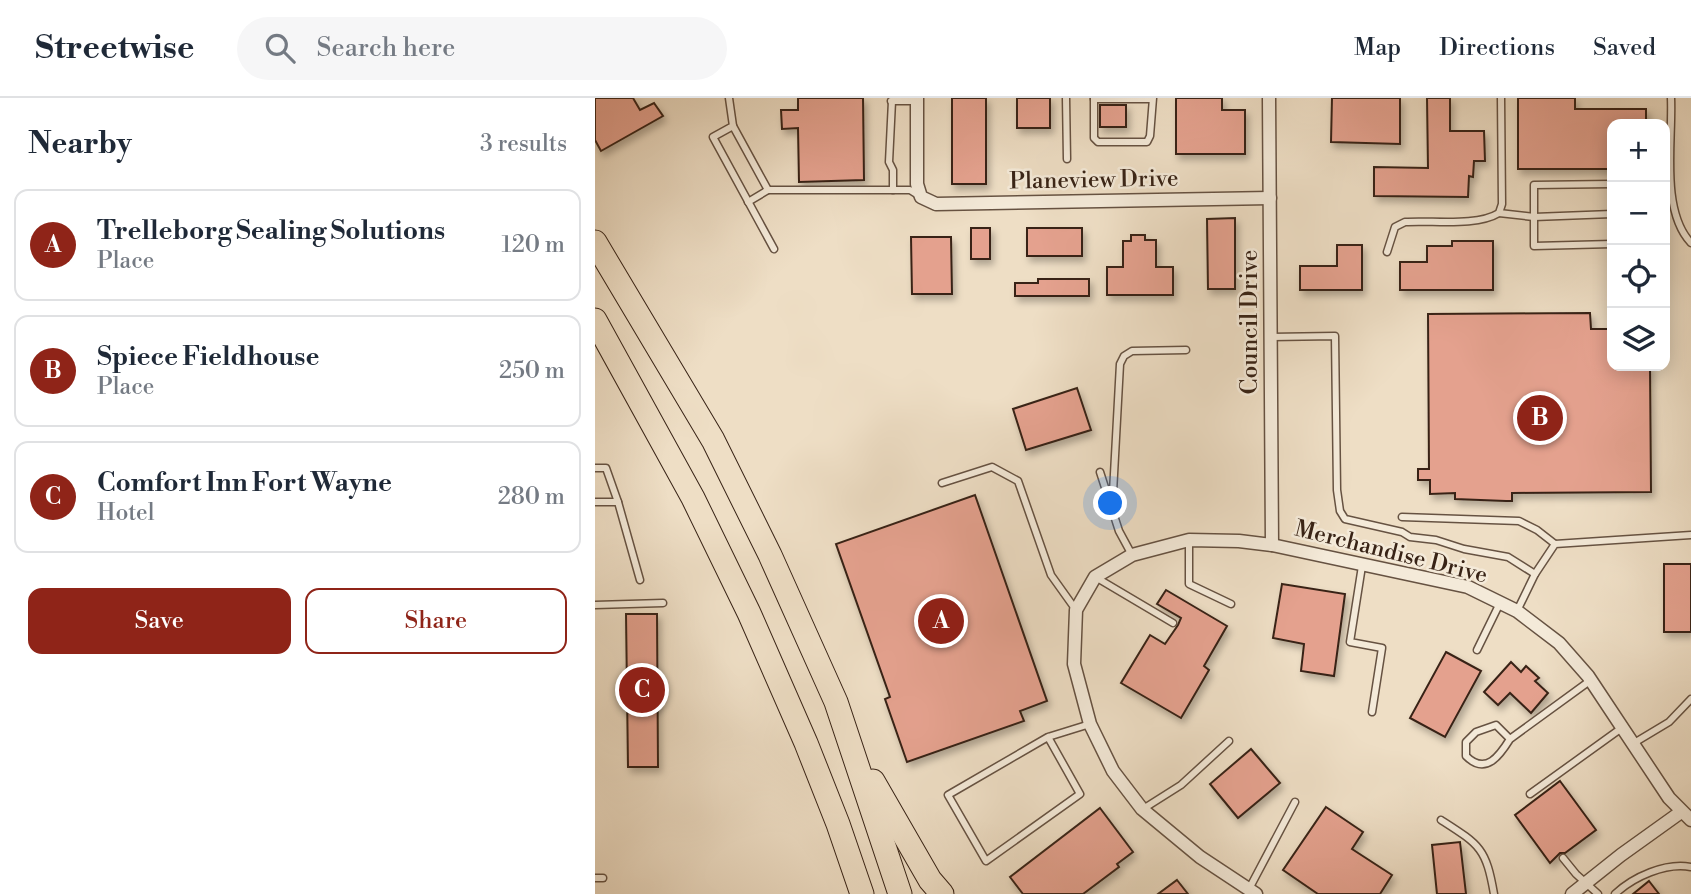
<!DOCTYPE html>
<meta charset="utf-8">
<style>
body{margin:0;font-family:"Libre Bodoni",serif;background:#f6f6f7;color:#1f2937}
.controls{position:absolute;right:21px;top:21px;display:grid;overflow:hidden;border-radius:14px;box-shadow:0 4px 18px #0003}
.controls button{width:63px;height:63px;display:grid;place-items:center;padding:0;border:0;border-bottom:2px solid #e0e1e3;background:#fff;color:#1f2937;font:35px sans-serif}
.you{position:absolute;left:516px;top:406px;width:24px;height:24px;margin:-18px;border:5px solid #fff;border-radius:50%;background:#1a73e8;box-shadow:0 0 0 10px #1a73e833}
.badge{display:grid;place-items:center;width:46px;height:46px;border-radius:50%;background:#8f2418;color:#fff;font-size:23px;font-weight:700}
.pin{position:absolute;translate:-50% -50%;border:4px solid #fff;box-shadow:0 2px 7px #0006}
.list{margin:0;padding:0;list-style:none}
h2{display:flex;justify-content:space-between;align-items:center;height:91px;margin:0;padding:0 28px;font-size:30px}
h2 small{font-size:23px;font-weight:400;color:#747a83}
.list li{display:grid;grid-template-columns:46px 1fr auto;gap:21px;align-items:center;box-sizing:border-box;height:112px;margin:0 14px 14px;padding:0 14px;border:2px solid #e0e1e3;border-radius:14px}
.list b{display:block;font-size:26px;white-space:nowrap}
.list p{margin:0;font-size:23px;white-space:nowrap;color:#747a83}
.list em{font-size:23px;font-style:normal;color:#747a83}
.actions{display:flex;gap:14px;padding:21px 28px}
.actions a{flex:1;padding:16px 0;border:2px solid #8f2418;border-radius:14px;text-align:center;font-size:24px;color:#8f2418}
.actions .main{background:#8f2418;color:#fff}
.icon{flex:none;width:38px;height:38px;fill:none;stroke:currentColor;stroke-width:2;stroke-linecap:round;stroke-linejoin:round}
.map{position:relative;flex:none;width:1096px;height:796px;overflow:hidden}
header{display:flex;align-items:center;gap:42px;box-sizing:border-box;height:98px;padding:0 35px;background:#fff;border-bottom:2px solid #e0e1e3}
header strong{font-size:33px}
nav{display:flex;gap:38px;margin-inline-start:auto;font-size:24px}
.search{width:490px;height:63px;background:#f6f6f7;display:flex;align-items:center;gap:18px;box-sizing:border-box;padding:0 24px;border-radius:38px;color:#747a83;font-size:26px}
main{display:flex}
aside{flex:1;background:#fff}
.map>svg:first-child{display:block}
.building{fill:#e4a18e;stroke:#382316;stroke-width:2;filter:url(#shadow)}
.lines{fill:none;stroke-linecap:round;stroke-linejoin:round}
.service-casing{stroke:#665242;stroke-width:9}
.minor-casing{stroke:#665242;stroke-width:15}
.motorway-casing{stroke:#382316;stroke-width:25}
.service{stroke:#f4ead9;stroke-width:6}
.minor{stroke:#f4ead9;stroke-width:12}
.motorway{stroke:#eedec5;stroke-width:23}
.labels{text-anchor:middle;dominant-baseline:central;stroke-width:5;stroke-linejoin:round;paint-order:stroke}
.street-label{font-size:23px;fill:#382316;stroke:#f4ead9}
</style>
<header>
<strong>Streetwise</strong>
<div class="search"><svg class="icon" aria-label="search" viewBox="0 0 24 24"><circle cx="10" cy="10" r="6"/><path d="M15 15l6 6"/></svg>Search here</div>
<nav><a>Map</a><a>Directions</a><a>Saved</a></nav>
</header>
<main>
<aside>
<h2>Nearby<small>3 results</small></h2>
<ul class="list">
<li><span class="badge">A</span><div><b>Trelleborg Sealing Solutions</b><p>Place</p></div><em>120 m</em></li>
<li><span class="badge">B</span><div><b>Spiece Fieldhouse</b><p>Place</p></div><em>250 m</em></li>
<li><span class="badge">C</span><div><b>Comfort Inn Fort Wayne</b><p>Hotel</p></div><em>280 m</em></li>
</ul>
<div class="actions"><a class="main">Save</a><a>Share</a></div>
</aside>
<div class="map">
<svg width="1096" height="796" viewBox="0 0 1096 796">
<defs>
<filter id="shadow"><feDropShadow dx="3" dy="5" stdDeviation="3.5" flood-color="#0004"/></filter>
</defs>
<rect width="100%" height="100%" fill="#eedec5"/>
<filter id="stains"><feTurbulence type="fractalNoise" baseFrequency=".00286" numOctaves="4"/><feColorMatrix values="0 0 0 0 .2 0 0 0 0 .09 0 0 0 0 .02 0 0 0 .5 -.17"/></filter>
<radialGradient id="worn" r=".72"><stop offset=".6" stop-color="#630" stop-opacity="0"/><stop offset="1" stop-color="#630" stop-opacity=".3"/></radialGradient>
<g class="building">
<path d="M 0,0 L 38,0 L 45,12 L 59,5 L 68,18 L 6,53 L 0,42 Z"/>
<path d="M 203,0 L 268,0 L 269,82 L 204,84 L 203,30 L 187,31 L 186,12 L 203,12 Z"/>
<rect x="357" y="0" width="34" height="86"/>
<rect x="422" y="0" width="33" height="30"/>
<path d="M 581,0 L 627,0 L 627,12 L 650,12 L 650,56 L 581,56 Z"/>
<path d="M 737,0 L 805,0 L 805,46 L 736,44 Z"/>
<path d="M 832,0 L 855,0 L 855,33 L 889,33 L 890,63 L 879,63 L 878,79 L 874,78 L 873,99 L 779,98 L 779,69 L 833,70 Z"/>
<path d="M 923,0 L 980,0 L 980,11 L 1051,11 L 1051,26 L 1017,26 L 1017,71 L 923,71 Z"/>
<rect x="505" y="7" width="26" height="22"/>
<path d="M 640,120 L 640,191 L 613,191 L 612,121 Z"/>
<rect x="376" y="130" width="19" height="31"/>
<rect x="432" y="130" width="55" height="28"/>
<path d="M 536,137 L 550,137 L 550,142 L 561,142 L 561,169 L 578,169 L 578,197 L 512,197 L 512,169 L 528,169 L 528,143 L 536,143 Z"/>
<path d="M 316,139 L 356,139 L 357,196 L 317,196 Z"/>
<path d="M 857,143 L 898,143 L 898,192 L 805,192 L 805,164 L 832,164 L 832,148 L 857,148 Z"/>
<path d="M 742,147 L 767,147 L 767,192 L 705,192 L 705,168 L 742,168 Z"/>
<path d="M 443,181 L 494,181 L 494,198 L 420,198 L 420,185 L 443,185 Z"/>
<path d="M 995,215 L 996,231 L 1017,231 L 1017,268 L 1055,268 L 1056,394 L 917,395 L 917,403 L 911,403 L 860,401 L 860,395 L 835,396 L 835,382 L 823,382 L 823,371 L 834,371 L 833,216 Z"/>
<path d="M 482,290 L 496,332 L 431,352 L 418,311 Z"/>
<path d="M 380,397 L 452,603 L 425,613 L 429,623 L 312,664 L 290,601 L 295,599 L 241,446 Z"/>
<rect x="1069" y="466" width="27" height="68"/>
<path d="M 687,486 L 750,496 L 739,578 L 706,573 L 709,546 L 678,540 Z"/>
<path d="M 571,492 L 632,528 L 609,568 L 614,572 L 586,620 L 526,585 L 555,537 L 570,546 L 583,527 L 586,520 L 562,506 Z"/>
<path d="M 31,516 L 62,516 L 63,669 L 33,669 Z"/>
<path d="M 851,554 L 886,573 L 850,639 L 815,620 Z"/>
<path d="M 916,564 L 926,574 L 931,568 L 944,580 L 940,583 L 953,595 L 936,615 L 915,595 L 903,607 L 889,594 Z"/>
<path d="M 656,651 L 685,685 L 643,720 L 615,686 Z"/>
<path d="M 965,683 L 1001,732 L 970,755 L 965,755 L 955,765 L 920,717 Z"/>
<path d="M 731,709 L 768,734 L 757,751 L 797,777 L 785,796 L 723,796 L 688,772 Z"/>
<path d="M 505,710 L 538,754 L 522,766 L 524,769 L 488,796 L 428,796 L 415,779 Z"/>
<path d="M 865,744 L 871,796 L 842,796 L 837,747 Z"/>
<path d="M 582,782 L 593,796 L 563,796 Z"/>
<path d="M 1054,783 L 1064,796 L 1038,796 Z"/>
</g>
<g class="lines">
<defs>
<g id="service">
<path d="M 134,0 L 138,28 L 118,39 L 179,151"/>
<path d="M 471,0 L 472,61"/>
<path d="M 499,0 L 499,40 L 503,44 L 552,44 L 555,38 L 558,0"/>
<path d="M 1076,0 C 1078,42 1065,112 1096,145"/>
<path d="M 499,1 L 557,1"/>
<path d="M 296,3 L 322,3"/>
<path d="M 297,3 L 294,64 L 298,72 L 298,92"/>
<path d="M 138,28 L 173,92 L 153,104"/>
<path d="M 1017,86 L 939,87 L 939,148 L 1017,146"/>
<path d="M 173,92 L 315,92 L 323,97"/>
<path d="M 904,115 L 939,119 L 1017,116"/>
<path d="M 792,154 L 800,129 L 810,124 C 837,122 881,129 904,115 L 907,106 L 906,0"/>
<path d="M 676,239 L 740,238 L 742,392 L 745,413 L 750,421 L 807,434 L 815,439 L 841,442 L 869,451 L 913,459 L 940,476"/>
<path d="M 0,370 L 11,370 L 23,404"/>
<path d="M 505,374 L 524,433 L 537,457"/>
<path d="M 347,385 L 397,369 L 423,383 L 456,477 L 481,512"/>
<path d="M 0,404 L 23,404 L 45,482"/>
<path d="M 517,413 L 525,266 L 529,258 L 537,253 L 591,252"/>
<path d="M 807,419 L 924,423 L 942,432 L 960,446"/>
<path d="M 594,442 L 594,486 L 636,506"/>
<path d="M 767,468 L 755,544 L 787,550 L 777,614"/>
<path d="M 502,480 L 578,525"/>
<path d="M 0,507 L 68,505"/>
<path d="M 922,513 L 940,476 L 960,446 L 1096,437"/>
<path d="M 882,552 L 905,505"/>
<path d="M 453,639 L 485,696 L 391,763 L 353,697 L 453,639 L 495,626"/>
<path d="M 915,641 C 905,657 891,678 871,658 L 871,644 L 881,634 L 901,627 L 915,641 L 996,582"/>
<path d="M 1039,645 L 1074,624 L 1096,601"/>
<path d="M 935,696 L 1028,629"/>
<path d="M 548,711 L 586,687 L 634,643"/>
<path d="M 846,722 C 885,747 891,750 899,796"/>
<path d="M 968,760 L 981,776 L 1003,796"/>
<path d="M 0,780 L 8,780"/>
<path d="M 654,791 L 700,704"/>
<path d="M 1020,796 C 1038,779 1071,764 1096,769"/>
</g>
<g id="minor">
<path d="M 322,0 L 322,86 L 326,99 L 341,106 L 675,100"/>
<path d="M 674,0 L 677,447"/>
<path d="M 661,796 L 605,759 L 547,711 L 518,673 L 495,626 L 479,566 L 481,512 L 500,479 L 537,457 L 594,442 L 644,443 L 677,447 L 873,489 L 922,513 L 964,545 L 993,578 L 1074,700 L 1096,722"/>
<path d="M 977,796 L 1026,757 L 1086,714"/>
</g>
<g id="motorway">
<path d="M 0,144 L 118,342 L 175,457 L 241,604 L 305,796"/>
<path d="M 0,222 L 98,400 L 154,515 L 211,645 L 243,726 L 267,796"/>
<path d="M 278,683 L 335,782 L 347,796"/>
</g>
</defs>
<use href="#service" class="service-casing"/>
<use href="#minor" class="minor-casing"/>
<use href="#motorway" class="motorway-casing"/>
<use href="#service" class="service"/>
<use href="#minor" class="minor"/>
<use href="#motorway" class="motorway"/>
</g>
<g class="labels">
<g class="street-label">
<text transform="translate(499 82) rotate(-1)">Planeview Drive</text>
<text transform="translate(655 224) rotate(-90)">Council Drive</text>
<text transform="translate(796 454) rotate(14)">Merchandise Drive</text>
</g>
</g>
<rect width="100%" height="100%" filter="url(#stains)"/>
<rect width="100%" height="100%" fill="url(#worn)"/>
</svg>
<div class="controls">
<button>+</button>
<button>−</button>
<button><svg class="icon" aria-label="locate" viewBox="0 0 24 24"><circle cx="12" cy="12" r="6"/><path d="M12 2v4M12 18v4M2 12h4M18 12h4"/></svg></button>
<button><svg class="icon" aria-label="layers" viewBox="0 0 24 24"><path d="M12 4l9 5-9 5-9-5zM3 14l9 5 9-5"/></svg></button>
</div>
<div class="you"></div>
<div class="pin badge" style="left:346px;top:523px">A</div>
<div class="pin badge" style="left:945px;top:320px">B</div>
<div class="pin badge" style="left:47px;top:592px">C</div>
</div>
</main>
